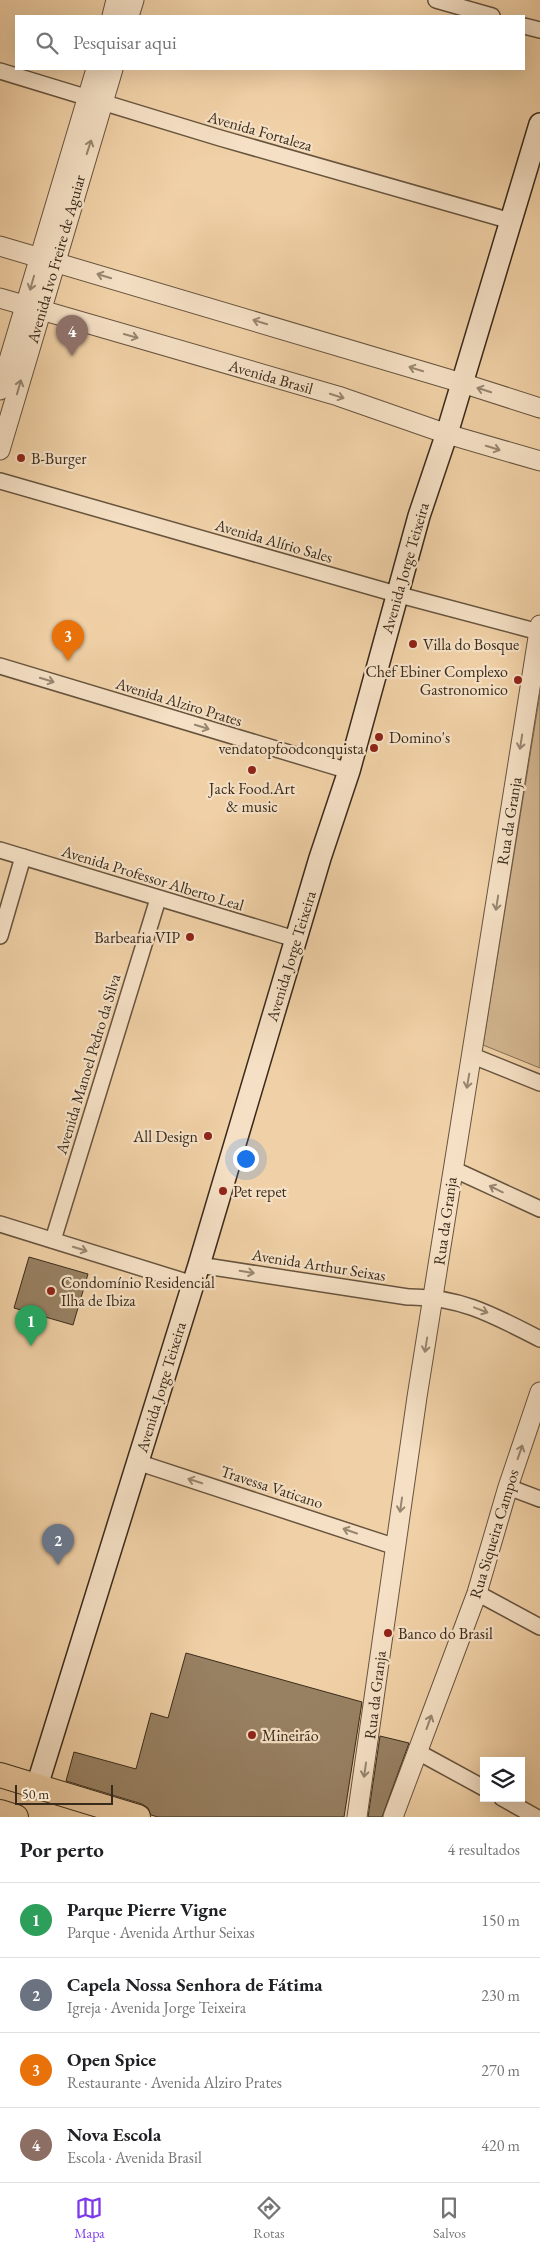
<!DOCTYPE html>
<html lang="pt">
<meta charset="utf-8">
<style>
body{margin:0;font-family:"EB Garamond",serif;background:#f6f6f6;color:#202124}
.controls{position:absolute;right:15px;bottom:15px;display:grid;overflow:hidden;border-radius:0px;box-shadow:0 5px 20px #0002}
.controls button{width:45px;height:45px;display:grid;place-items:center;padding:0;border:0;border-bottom:1px solid #e0e0e0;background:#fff;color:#202124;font:25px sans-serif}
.scale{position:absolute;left:15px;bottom:12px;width:98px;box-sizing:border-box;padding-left:5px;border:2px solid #392b1b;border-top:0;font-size:14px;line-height:18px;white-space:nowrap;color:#392b1b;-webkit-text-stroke:4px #f5e0c5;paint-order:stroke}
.you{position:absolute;left:245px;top:1158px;width:18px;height:18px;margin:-12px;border:4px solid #fff;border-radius:50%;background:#1a73e8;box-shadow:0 0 0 8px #1a73e833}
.badge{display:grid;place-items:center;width:32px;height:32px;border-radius:50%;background:#7c3aed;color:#fff;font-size:16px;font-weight:700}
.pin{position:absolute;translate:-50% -41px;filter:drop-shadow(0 1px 2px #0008)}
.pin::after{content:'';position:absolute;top:26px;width:18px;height:15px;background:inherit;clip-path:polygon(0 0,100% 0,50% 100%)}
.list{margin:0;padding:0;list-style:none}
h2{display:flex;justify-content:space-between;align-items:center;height:65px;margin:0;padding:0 20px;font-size:21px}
h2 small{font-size:16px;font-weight:400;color:#757577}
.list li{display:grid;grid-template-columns:32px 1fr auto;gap:15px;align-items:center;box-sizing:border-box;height:75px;padding:0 20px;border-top:1px solid #e0e0e0}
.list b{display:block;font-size:19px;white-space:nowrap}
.list p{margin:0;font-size:16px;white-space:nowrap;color:#757577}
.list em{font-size:16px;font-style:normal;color:#757577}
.icon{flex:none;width:28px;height:28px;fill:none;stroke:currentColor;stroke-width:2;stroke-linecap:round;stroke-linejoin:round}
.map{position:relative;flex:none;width:540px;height:1817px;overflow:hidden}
.search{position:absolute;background:#fff;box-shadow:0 5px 20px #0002;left:15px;right:15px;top:15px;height:55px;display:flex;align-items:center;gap:12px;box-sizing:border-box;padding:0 18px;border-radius:0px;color:#757577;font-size:19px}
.sheet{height:365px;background:#fff}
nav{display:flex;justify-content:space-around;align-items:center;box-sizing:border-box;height:70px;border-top:1px solid #e0e0e0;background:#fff;font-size:14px;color:#757577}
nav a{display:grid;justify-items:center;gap:2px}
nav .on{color:#7c3aed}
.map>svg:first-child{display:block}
.green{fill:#d1b48e;stroke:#857054}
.building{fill:#988163;stroke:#392b1b}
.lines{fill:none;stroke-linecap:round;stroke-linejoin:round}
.minor-casing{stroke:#67543e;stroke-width:18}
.tertiary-casing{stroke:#67543e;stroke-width:21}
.secondary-casing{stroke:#392b1b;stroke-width:24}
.primary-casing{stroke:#392b1b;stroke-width:26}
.minor{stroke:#f5e0c5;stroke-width:15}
.tertiary{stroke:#f5e0c5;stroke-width:19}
.secondary{stroke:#f5e0c5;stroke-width:21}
.primary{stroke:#f0d0a6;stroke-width:24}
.oneway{stroke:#978670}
.poi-dot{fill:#8f2418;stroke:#f5e0c5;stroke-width:2}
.labels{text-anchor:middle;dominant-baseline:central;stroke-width:4.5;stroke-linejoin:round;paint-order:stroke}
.street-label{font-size:16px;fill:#392b1b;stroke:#f5e0c5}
.poi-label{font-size:16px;fill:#392b1b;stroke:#f5e0c5;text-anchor:start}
</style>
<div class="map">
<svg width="540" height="1817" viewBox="0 0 540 1817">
<rect width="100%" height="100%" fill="#f0d0a6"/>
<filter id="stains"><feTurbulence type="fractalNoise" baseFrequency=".004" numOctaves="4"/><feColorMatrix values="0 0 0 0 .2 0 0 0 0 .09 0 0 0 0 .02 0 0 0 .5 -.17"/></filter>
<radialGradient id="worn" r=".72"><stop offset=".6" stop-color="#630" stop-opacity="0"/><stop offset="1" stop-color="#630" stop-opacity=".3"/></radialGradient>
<path class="green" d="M 540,694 L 540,1068 L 483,1045 Z"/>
<g class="building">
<path d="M 29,1257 L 88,1274 L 73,1325 L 14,1308 Z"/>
<path d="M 186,1653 L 362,1702 L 344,1817 L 158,1817 L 151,1815 L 148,1808 L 142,1804 L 66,1781 L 74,1752 L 136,1769 L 151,1713 L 168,1718 Z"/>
<path d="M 380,1736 L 409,1743 L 382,1817 L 368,1817 Z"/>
</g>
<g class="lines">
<defs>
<g id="minor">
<path d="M 436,0 L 492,16"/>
<path d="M 524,26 L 540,30"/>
<path d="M 0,71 L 220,138 L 511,221"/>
<path d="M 0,481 L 396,594 L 539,632"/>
<path d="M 0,666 L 349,771"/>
<path d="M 0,850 L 295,939"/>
<path d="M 0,936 L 23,857"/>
<path d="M 473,1056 L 540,1083"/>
<path d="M 453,1169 L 540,1209"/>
<path d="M 0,1224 L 193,1284"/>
<path d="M 53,1240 L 158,899"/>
<path d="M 199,1265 L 408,1297 C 460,1296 495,1316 540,1339"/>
<path d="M 137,1462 L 396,1547"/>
<path d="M 508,1487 L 540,1499"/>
<path d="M 477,1593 L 540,1627"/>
<path d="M 418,1752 L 484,1788"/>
<path d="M 502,1798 L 536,1817"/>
</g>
<g id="tertiary">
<path d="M 112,16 L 116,0"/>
<path d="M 129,16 L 134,0"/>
<path d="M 0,246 L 462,383 L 540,408"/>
<path d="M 0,298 L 338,396 L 447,434 L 540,461"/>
<path d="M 0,390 L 96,69"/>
<path d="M 0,450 L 113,69"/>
<path d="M 357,1817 L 417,1397 L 540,625"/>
<path d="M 393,1817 L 477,1593 L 508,1487 L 540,1392"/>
</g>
<path id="secondary" d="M 37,1786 L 199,1265 L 320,858 L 349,771 L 419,516 L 448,430 L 540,124"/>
<g id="primary">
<path d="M 0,1775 L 138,1817"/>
<path d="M 0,1812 L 16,1817"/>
</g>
</defs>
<use href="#minor" class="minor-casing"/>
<use href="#tertiary" class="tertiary-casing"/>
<use href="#secondary" class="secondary-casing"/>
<use href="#primary" class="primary-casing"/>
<use href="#minor" class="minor"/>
<use href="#tertiary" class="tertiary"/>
<use href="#secondary" class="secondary"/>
<use href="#primary" class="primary"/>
</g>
<defs><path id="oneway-shaft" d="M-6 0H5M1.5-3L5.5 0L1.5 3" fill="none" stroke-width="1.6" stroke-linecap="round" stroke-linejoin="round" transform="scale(1.25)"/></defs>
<g class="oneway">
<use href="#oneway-shaft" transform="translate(89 147) rotate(-72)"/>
<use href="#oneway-shaft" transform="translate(104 276) rotate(-163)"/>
<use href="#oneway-shaft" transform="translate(32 283) rotate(106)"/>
<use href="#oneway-shaft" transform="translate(260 322) rotate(-163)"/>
<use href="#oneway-shaft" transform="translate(131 336) rotate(16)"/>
<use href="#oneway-shaft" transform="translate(416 369) rotate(-163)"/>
<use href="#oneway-shaft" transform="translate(19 387) rotate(-74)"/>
<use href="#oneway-shaft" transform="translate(484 390) rotate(-162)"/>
<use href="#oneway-shaft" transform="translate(337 396) rotate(18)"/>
<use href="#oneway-shaft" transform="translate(493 448) rotate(17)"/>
<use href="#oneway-shaft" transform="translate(47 680) rotate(17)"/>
<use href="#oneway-shaft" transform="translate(202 727) rotate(17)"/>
<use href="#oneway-shaft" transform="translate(521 742) rotate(99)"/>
<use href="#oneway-shaft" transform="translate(497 903) rotate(99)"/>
<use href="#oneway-shaft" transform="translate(468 1081) rotate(100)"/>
<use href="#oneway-shaft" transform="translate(496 1189) rotate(-154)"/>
<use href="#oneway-shaft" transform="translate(80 1249) rotate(17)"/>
<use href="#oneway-shaft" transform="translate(247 1272) rotate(9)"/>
<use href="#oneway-shaft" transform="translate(481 1310) rotate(21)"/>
<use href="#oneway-shaft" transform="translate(426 1345) rotate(99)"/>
<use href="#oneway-shaft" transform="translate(520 1452) rotate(-71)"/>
<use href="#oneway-shaft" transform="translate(195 1481) rotate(-162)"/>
<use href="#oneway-shaft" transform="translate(401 1505) rotate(98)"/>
<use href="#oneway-shaft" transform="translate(350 1531) rotate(-161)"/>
<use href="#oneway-shaft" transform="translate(429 1722) rotate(-70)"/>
<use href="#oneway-shaft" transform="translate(365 1770) rotate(98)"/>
</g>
<g class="poi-dot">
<circle cx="21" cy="458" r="5"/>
<circle cx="413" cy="644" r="5"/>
<circle cx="518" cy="680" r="5"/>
<circle cx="379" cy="737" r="5"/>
<circle cx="374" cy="748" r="5"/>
<circle cx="252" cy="770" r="5"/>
<circle cx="190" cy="937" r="5"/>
<circle cx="208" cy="1136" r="5"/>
<circle cx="223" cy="1191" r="5"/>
<circle cx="51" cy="1291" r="5"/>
<circle cx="388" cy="1633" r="5"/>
<circle cx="252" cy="1735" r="5"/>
</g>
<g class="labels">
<g class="street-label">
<text transform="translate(260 131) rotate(16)">Avenida Fortaleza</text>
<text transform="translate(56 259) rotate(-74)">Avenida Ivo Freire de Aguiar</text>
<text transform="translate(271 377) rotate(16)">Avenida Brasil</text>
<text transform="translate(274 541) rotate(16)">Avenida Alírio Sales</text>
<text transform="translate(405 568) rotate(-74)">Avenida Jorge Teixeira</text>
<text transform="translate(179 702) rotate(17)">Avenida Alziro Prates</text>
<text transform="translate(509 821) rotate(-81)">Rua da Granja</text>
<text transform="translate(153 878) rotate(17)">Avenida Professor Alberto Leal</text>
<text transform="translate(291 956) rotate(-73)">Avenida Jorge Teixeira</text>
<text transform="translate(88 1064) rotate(-73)">Avenida Manoel Pedro da Silva</text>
<text transform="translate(445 1221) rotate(-82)">Rua da Granja</text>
<text transform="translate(319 1265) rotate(9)">Avenida Arthur Seixas</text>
<text transform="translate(161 1387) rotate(-73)">Avenida Jorge Teixeira</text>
<text transform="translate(272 1487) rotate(18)">Travessa Vaticano</text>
<text transform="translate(494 1534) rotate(-73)">Rua Siqueira Campos</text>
<text transform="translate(375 1695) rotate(-83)">Rua da Granja</text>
</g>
<g class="poi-label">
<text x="31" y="458">B-Burger</text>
<text x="423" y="644">Villa do Bosque</text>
<text x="508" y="671" text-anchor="end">Chef Ebiner Complexo<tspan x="508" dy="18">Gastronomico</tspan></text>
<text x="389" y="737">Domino's</text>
<text x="364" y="748" text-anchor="end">vendatopfoodconquista</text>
<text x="252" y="788" text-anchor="middle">Jack Food.Art<tspan x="252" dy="18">&amp; music</tspan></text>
<text x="180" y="937" text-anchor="end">Barbearia VIP</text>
<text x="198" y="1136" text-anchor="end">All Design</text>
<text x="233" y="1191">Pet repet</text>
<text x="61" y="1282">Condomínio Residencial<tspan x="61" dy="18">Ilha de Ibiza</tspan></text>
<text x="398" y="1633">Banco do Brasil</text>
<text x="262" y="1735">Mineirão</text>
</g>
</g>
<rect width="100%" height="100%" filter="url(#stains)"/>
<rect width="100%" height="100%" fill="url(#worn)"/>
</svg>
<div class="controls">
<button><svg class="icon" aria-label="layers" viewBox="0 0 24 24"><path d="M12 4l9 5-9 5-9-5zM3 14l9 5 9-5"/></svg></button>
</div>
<div class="scale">50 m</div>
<div class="you"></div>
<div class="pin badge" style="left:31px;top:1346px;background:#2e9e5b">1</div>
<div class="pin badge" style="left:58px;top:1565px;background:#6b7280">2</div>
<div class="pin badge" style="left:68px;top:661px;background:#e8710a">3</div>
<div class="pin badge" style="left:72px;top:356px;background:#8d6e63">4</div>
<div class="search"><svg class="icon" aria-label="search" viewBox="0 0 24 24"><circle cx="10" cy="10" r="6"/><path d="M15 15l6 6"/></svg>Pesquisar aqui</div>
</div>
<section class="sheet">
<h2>Por perto<small>4 resultados</small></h2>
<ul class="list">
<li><span class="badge" style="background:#2e9e5b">1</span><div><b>Parque Pierre Vigne</b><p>Parque · Avenida Arthur Seixas</p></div><em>150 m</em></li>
<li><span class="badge" style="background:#6b7280">2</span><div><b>Capela Nossa Senhora de Fátima</b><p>Igreja · Avenida Jorge Teixeira</p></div><em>230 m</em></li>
<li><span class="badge" style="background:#e8710a">3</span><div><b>Open Spice</b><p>Restaurante · Avenida Alziro Prates</p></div><em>270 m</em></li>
<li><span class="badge" style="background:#8d6e63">4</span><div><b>Nova Escola</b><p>Escola · Avenida Brasil</p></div><em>420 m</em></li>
</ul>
</section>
<nav>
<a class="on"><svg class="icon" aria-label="map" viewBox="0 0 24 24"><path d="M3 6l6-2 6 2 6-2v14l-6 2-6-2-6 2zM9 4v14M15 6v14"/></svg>Mapa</a>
<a><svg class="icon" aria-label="directions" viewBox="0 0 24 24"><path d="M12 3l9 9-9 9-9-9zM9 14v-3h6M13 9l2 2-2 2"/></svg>Rotas</a>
<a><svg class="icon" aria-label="saved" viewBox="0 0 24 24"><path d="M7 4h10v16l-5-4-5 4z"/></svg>Salvos</a>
</nav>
